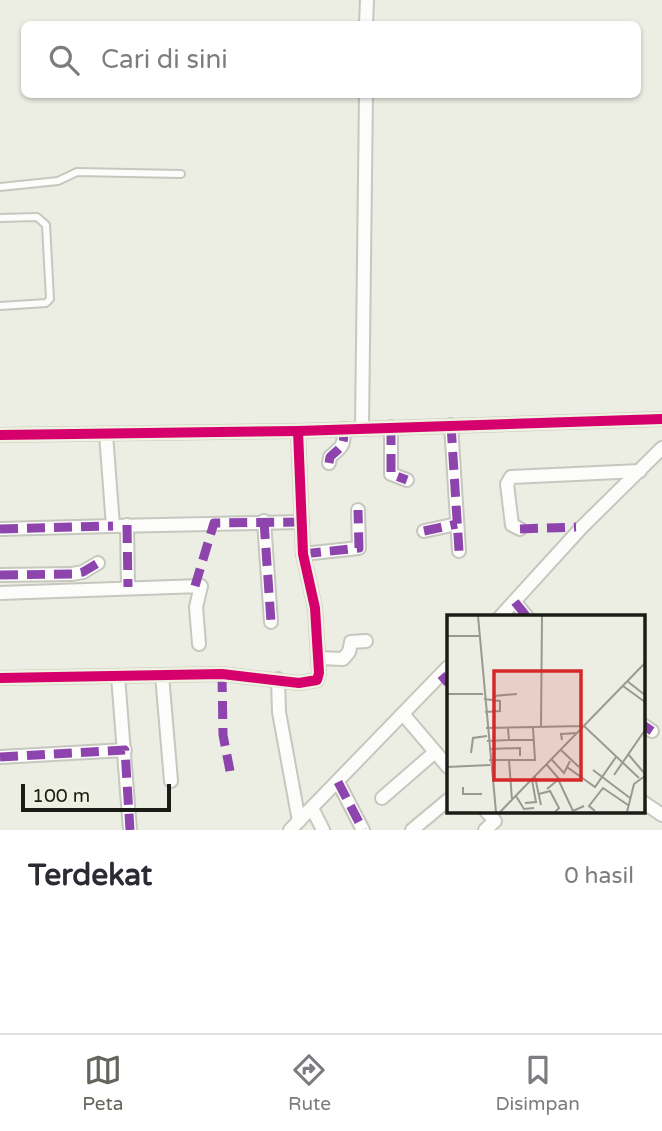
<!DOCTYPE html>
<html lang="id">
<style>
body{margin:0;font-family:"Varela Round",sans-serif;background:#f2f2f3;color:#2b2b33}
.scale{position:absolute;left:21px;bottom:18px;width:150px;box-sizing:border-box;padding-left:7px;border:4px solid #1b1c16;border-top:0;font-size:19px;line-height:24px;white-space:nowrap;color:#1b1c16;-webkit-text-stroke:5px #eff2e0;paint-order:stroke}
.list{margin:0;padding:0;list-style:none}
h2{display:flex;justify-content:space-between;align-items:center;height:91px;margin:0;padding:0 28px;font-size:30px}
h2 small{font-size:23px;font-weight:400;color:#7c7c81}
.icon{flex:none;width:38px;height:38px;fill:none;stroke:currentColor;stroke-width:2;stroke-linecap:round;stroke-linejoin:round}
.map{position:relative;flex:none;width:662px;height:830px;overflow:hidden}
.search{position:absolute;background:#fff;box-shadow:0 2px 5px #0004;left:21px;right:21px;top:21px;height:77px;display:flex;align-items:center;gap:18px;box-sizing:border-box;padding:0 24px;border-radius:10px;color:#7c7c81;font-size:26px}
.sheet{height:203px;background:#fff}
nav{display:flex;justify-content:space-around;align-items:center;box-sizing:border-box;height:98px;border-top:2px solid #e1e1e2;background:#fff;font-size:19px;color:#7c7c81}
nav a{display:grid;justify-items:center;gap:4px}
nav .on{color:#64665e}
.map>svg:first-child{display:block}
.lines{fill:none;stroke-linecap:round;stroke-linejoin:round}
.lane-casing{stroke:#c6c7bf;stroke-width:10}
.street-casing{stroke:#c6c7bf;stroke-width:16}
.lane{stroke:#fcfcfb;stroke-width:6}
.street{stroke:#fcfcfb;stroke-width:12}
.quiet{stroke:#8e44ad;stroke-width:9;stroke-dasharray:18 9;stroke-linecap:butt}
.cycleway-casing{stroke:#eff2e0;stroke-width:15}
.cycleway{stroke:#d6006c;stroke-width:10}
.inset-road{fill:none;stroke:#989a92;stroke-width:2}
.view{fill:#d62828;fill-opacity:0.15;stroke:#d62828;stroke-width:3.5}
.inset-edge{fill:none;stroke:#1b1c16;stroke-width:3.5}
</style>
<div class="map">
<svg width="662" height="830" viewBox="0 0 662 830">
<rect width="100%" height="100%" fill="#eceee4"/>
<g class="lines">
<defs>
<g id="lane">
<path d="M 0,187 L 58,181 L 77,172 L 181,174"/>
<path d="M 0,218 L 37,217 L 46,225 L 50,299 L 46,303 L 0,306"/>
</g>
<g id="street">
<path d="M 366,24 L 367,0"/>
<path d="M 451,425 L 459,551"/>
<path d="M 391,427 L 391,474 L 407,480"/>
<path d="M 362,428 L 366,94"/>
<path d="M 106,434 L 113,526 L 302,522"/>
<path d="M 0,435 L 298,431 L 662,419"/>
<path d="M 329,463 L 330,457 C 342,446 344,447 344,429"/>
<path d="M 264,521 L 271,622"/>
<path d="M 127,525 L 128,587"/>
<path d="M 0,529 L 113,526"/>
<path d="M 520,529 L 512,525 L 507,484 L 511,477 L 640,471"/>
<path d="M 424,531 L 457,524"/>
<path d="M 303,554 L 359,548 L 358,510"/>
<path d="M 0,575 L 72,574 L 83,572 L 98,563"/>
<path d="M 0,593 L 201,586 L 196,607 L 199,644"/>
<path d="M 515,602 L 527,617"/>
<path d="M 500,617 L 582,527 L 662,448"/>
<path d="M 318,658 L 343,659 L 349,652 L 351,642 L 366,641"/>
<path d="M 162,675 L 171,781"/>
<path d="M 118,676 L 130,830"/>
<path d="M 0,678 L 222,674 L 299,683 L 317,680 L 319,673 L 315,608 L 303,554 L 298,431"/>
<path d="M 278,679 L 279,712 L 299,821"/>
<path d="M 403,714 L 448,767"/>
<path d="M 643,725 L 652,731"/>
<path d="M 0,757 L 125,750"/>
<path d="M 338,782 L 363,830"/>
<path d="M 382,798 L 435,752"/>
<path d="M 643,802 L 662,815"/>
<path d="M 312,808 L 323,830"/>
<path d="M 290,830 L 448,667"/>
<path d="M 412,830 L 448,800"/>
<path d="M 485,830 L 495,821 L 486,811"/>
</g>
</defs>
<use href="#lane" class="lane-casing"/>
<use href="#street" class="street-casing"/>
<use href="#lane" class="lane"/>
<use href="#street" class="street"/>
<g class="quiet">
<path d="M 451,425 L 459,551"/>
<path d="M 391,427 L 391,474 L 407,480"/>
<path d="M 329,463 L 330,457 C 342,446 344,447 344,429"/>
<path d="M 264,521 L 271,622"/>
<path d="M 127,525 L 128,587"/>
<path d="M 0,529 L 113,526"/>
<path d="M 520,529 L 576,527"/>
<path d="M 424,531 L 457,524"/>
<path d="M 303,554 L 359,548 L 358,510"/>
<path d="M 0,575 L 72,574 L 83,572 L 98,563"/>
<path d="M 195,586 L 214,523 L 302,522"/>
<path d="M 515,602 L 527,617"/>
<path d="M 222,674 L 223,735 L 230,771"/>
<path d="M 441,675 L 448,683"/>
<path d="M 643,725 L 652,731"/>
<path d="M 0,757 L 125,750 L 130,830"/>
<path d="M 338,782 L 363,830"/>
</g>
<defs>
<g id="cycleway">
<path d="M 0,435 L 298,431 L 662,419"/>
<path d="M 0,678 L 222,674 L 299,683 L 317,680 L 319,673 L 315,608 L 303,554 L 298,431"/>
</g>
</defs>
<use href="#cycleway" class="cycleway-casing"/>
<use href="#cycleway" class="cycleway"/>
</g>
<g transform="translate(447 615)">
<rect width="198" height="198" fill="#eceee4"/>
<path class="inset-road" d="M 31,1 L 49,197M 0,21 L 32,21M 180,66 L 198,80M 176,71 L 198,87M 0,79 L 36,79M 37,84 L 53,86 L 53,96 L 38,97M 47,85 L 47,81 L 70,79M 94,112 L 95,1M 39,113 L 137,111 L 192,163M 61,113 L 62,125 L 86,125M 115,125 L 114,119 L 131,118M 40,126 L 62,125M 42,134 L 73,133 L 73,141M 114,135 L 132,152M 24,138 L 26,123 L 40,121M 181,139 L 198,159M 42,145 L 88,145 L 86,113M 62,145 L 65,185M 105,145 L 117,158 L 123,146M 100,150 L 112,164 L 100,174M 0,152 L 43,150M 120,152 L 148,172 L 169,142M 146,155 L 183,183M 167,160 L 198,115M 88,162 L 94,190M 111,164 L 126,196 L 137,191M 16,172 L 16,179 L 35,179M 92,179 L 103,176 L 112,193 L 108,197M 69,181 L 77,194 L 87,193M 78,188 L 89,187 L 85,165M 148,196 L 142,191 L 156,173 L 181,190M 53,197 L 198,48M 180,197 L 187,169 L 198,161"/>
<path class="view" d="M 47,56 L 134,56 L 134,165 L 47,165 Z"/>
<rect width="198" height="198" class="inset-edge"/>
</g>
</svg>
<div class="scale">100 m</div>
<div class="search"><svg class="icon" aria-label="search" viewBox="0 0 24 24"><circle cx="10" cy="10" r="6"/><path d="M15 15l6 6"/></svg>Cari di sini</div>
</div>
<section class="sheet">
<h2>Terdekat<small>0 hasil</small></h2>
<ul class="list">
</ul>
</section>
<nav>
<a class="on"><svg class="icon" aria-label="map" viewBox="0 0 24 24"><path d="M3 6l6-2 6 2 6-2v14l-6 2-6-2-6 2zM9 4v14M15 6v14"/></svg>Peta</a>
<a><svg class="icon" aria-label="directions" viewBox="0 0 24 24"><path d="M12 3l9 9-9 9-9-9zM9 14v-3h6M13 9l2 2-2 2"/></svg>Rute</a>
<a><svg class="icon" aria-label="saved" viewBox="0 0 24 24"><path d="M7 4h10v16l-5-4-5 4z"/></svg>Disimpan</a>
</nav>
